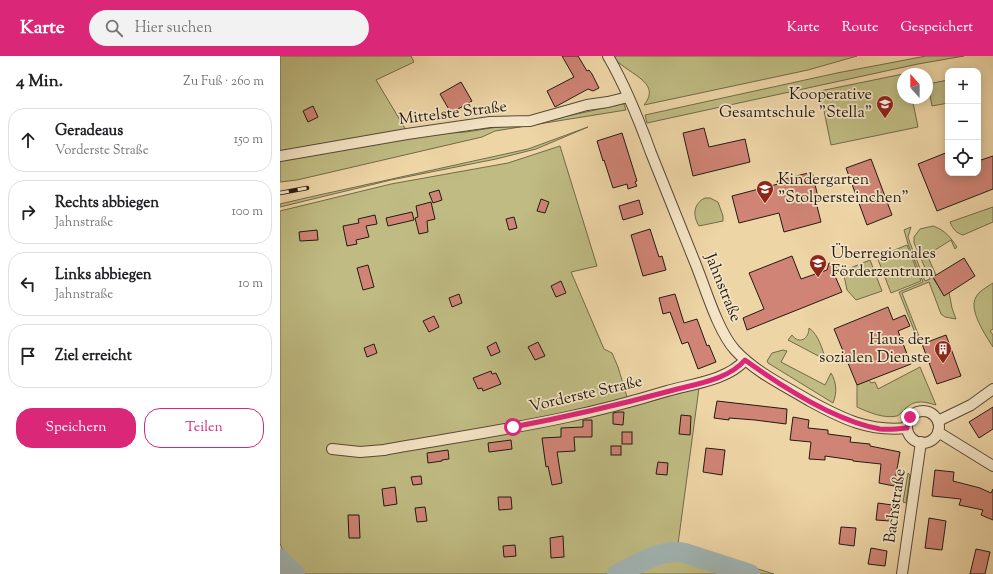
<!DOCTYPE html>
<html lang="de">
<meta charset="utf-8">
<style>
body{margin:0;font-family:"Sorts Mill Goudy",serif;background:#f2f2f2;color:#202124}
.controls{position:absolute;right:12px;top:12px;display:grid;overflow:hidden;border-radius:8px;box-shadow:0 2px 10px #0003}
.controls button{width:36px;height:36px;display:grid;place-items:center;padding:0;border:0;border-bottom:1px solid #e0e0e0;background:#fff;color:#202124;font:20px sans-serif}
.compass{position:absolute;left:617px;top:12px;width:36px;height:36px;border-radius:50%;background:#fff;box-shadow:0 2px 10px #0003;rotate:339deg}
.stop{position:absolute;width:12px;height:12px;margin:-9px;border:3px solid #db2777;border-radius:50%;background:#fff}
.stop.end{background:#db2777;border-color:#fff;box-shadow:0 1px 4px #0008}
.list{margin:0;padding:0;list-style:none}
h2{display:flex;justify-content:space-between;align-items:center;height:52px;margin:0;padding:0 16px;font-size:17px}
h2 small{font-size:13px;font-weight:400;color:#757577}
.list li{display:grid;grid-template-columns:26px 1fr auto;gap:12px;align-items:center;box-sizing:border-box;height:64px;margin:0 8px 8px;padding:0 8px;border:1px solid #e0e0e0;border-radius:16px}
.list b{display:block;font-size:15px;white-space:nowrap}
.list p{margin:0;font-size:13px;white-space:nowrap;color:#757577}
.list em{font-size:13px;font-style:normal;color:#757577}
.actions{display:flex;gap:8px;padding:12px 16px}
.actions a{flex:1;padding:9px 0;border:1px solid #db2777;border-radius:16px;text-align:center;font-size:14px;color:#db2777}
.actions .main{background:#db2777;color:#fff}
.icon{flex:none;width:22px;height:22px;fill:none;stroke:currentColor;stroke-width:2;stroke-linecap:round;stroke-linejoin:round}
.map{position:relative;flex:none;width:713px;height:518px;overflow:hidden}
header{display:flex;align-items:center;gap:24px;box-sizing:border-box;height:56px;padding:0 20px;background:#db2777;color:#fff}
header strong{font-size:19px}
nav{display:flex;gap:22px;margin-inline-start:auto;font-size:14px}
.search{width:280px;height:36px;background:#f2f2f2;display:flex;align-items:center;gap:10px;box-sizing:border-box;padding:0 14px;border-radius:22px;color:#757577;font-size:15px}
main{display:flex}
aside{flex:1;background:#fff}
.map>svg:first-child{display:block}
.green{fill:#bfbb82;stroke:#716a4a}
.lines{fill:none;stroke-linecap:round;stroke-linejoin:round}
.river{stroke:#a1b5b4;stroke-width:20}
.building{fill:#d08475;stroke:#231a12}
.street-casing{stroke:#564937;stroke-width:12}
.street{stroke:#f4e4c5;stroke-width:10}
.rail-casing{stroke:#231a12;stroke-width:4.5}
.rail{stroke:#f4e4c5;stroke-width:3;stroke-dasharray:9;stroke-linecap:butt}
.route{stroke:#db2777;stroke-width:5}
.labels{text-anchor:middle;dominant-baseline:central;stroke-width:3.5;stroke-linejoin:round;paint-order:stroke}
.poi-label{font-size:16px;fill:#231a12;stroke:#f4e4c5;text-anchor:end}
.street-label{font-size:16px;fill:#231a12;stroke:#f4e4c5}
</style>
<header>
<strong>Karte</strong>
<div class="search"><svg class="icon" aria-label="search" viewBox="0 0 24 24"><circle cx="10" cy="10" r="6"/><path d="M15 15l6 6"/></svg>Hier suchen</div>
<nav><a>Karte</a><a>Route</a><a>Gespeichert</a></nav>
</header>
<main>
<aside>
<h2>4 Min.<small>Zu Fuß · 260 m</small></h2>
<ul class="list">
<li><svg class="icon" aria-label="ahead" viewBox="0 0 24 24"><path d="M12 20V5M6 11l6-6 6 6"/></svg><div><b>Geradeaus</b><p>Vorderste Straße</p></div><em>150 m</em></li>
<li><svg class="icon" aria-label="right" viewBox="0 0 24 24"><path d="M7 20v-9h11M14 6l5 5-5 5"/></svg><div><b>Rechts abbiegen</b><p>Jahnstraße</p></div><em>100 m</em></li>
<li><svg class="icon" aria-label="left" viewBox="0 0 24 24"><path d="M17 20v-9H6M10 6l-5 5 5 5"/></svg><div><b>Links abbiegen</b><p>Jahnstraße</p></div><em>10 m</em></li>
<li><svg class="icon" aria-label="arrive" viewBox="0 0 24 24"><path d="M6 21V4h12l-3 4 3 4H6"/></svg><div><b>Ziel erreicht</b></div></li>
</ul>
<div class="actions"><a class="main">Speichern</a><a>Teilen</a></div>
</aside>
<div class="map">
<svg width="713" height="518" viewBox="0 0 713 518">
<rect width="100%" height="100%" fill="#eed5a6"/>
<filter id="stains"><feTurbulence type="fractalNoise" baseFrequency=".005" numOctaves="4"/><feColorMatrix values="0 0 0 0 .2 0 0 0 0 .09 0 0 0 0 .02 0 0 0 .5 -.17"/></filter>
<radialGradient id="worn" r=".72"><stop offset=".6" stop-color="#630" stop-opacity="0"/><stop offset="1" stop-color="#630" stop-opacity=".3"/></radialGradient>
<g class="green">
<path d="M 0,0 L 131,0 L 134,6 L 96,24 L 126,74 C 146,76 165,78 185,76 C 203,74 220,69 238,71 L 342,48 L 344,48 L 346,54 L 215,75 L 202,81 L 17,124 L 0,126 Z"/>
<path d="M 333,0 L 577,0 L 528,14 L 364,49 C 384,25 343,17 333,0 Z"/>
<path d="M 646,0 L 684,0 L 638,8 L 367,67 L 365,59 L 557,17 Z"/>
<path d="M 623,18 L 623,42 L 632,42 L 638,71 L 551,89 L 540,35 Z"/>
<path d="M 668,24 L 668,47 L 652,50 L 648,28 Z"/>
<path d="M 308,71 L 256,93 L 216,103 L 111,124 L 0,151 L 0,148 L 30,141 L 248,93 Z"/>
<path d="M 280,90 L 317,210 L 291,216 L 324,293 L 332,297 L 338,311 L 350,351 L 419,332 L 398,488 L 494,518 L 0,518 L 0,507 L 3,508 L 4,498 L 0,487 L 0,155 L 111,128 L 228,107 Z"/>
<path d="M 425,142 L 430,142 L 438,146 L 443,160 L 443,165 L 419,170 C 412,159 414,147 425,142 Z"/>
<path d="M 713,151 L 713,166 L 683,179 C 676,177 673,173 670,166 Z"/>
<path d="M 653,170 C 665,174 670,181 677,191 L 675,193 L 671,184 L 647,199 L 656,219 L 653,222 L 664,239 L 669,236 L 672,252 L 676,263 L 665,261 L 661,258 L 649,226 L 622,237 L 642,288 L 639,287 L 619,236 L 643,226 L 628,188 L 624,174 L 631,171 L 628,181 L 630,187 L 645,225 L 650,223 L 634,187 L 634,181 L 640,173 Z"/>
<path d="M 627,189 L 641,225 L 611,237 L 597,201 Z"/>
<path d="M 590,204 L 602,235 L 576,244 L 567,234 L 563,215 Z"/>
<path d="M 713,227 L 713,273 L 710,275 L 713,279 L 713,291 C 706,280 688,254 696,241 C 699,235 707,231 713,227 Z"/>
<path d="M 529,272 C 539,279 542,293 546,304 L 508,284 L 512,279 C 519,289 529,283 529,272 Z"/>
<path d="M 503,294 L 507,295 L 501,306 L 545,329 L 551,317 C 557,327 557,337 553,347 L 488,307 L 487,305 L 492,297 Z"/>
<path d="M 640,311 L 656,349 C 645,346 636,343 626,352 C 623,355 621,358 617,360 C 604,363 588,356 577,351 L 577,329 L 589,324 L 591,327 L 595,326 L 598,333 Z"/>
<path d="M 628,417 L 630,419 L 626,447 L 623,446 Z"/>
</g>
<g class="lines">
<g class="river">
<path d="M 0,503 L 4,508 L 15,518"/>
<path d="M 337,518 C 358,508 382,492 405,497 L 470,518"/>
</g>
</g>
<g class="building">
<path d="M 282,0 L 298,0 L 307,15 L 309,14 L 312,18 L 319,32 L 313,35 L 308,33 L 275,51 L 267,35 L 294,21 Z"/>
<path d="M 181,26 L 192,45 L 171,57 L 160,38 Z"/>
<path d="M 33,50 L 38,61 L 28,66 L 23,55 Z"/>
<path d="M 424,72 L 429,91 L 465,83 L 470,106 L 413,120 L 403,77 Z"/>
<path d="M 342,77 L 357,125 L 355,126 L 357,130 L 348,133 L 347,128 L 333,132 L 324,104 L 323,105 L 317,85 Z"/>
<path d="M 668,96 L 668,117 L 698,117 L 698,105 L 713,100 L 713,133 L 657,155 L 638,108 Z"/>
<path d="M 591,103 L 612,159 L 587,169 L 566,112 Z"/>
<path d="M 532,116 L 539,145 L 536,146 L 541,166 L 504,176 L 499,157 L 459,167 L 452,140 L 498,128 L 497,125 Z"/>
<path d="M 159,134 L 162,144 L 153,147 L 149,137 Z"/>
<path d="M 261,143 L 269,146 L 265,157 L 257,155 Z"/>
<path d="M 359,144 L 363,158 L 343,164 L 339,150 Z"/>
<path d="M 151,146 L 155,163 L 147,165 L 148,176 L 139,178 L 135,162 L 138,161 L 136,150 Z"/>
<path d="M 132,156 L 134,164 L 108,170 L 106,162 Z"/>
<path d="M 95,159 L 97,168 L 86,170 L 89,181 L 76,184 L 77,188 L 67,190 L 63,170 L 79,167 L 78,163 Z"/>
<path d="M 234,161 L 237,172 L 229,174 L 226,163 Z"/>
<path d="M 370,173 L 379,201 L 382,200 L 386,214 L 363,220 L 351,179 Z"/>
<path d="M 37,174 L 38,184 L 20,185 L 19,176 Z"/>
<path d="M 512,200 L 521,223 L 547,214 L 549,207 L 559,211 L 555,220 L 562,236 L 467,274 L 463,262 L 484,253 L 469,217 Z"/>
<path d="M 684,202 L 695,220 L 664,240 L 653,221 Z"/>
<path d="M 88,209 L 94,231 L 83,234 L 77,212 Z"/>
<path d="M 281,225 L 286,237 L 276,241 L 271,230 Z"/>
<path d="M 179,238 L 182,247 L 172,251 L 169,242 Z"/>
<path d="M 395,238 L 404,267 L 417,263 L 427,290 L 429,289 L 436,306 L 418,313 L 408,286 L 402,288 L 390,256 L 383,258 L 379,242 Z"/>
<path d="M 608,251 L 613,264 L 625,259 L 630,270 L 618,275 L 631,308 L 577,329 L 554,273 Z"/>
<path d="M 154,260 L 159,271 L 149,276 L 143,265 Z"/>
<path d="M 666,279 L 681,320 L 657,328 L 642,288 Z"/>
<path d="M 216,286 L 220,296 L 211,300 L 207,291 Z"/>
<path d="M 258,286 L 265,300 L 255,304 L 248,291 Z"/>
<path d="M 94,288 L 97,297 L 87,301 L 84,292 Z"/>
<path d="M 211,315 L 212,318 L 216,317 L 221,328 L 203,335 L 202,332 L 198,333 L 193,322 Z"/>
<path d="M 437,345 L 507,353 L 506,368 L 475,364 L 449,362 L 449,364 L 434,362 Z"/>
<path d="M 713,351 L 713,373 L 699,382 L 689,366 Z"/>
<path d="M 338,356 L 344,356 L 343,369 L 333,368 L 333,357 Z"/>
<path d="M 401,359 L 411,360 L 410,379 L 399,378 Z"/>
<path d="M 513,361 L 529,364 L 528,372 L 548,374 L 548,378 L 571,381 L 570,386 L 590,388 L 590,390 L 620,396 L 614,430 L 599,427 L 601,408 L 573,405 L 573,404 L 545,400 L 545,404 L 529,403 L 531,386 L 510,384 Z"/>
<path d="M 303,364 L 312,364 L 312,381 L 294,381 L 295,395 L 277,396 L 282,427 L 272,429 L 268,410 L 266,411 L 262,382 L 281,381 L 281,372 L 303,371 Z"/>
<rect x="342" y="376" width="10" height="12"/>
<path d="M 231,384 L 232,393 L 209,396 L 208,387 Z"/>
<rect x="331" y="390" width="10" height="9"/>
<path d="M 426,392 L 445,394 L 442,419 L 423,416 Z"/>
<path d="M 168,394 L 169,403 L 162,404 L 162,405 L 148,407 L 147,397 Z"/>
<path d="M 378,406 L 388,407 L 387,419 L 376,418 Z"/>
<path d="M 655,414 L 674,416 L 673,425 L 700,432 L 711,437 L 713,433 L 713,464 L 701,459 L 703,454 L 679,449 L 681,443 L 652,440 Z"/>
<path d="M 141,420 L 142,428 L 133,429 L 131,421 Z"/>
<path d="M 115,431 L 117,448 L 104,450 L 102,433 Z"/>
<path d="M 218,441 L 231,441 L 232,453 L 219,454 Z"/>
<path d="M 598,447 L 612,449 L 610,465 L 596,464 Z"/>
<path d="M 145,451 L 147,465 L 137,466 L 135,452 Z"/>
<path d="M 68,459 L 79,459 L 80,482 L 69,482 Z"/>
<path d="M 649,462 L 666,465 L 662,494 L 645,492 Z"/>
<path d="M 561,471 L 576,472 L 574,490 L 559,488 Z"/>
<path d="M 283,480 L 284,501 L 271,502 L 270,482 Z"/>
<path d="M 235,489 L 236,500 L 224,501 L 223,490 Z"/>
<path d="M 591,492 L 607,495 L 605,510 L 588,508 Z"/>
<path d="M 696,493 L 710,496 L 705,518 L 690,518 Z"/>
</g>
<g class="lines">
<defs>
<g id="street">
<path d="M 328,0 C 346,31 359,64 371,97 C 386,134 401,172 416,209 C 426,234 438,275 455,294 C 475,316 505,330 530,345 C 563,363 589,376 627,372"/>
<path d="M 0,100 L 127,78 L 210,66 L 250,65 L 307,49 L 328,46 L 348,41"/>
<circle cx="643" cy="371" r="16"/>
<path d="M 658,365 L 691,349 L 713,333"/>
<path d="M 658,376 L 713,410"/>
<path d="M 52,393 L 80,396 L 104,394 C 165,383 227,374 287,361 C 321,354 354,345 387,335 C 412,328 448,324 465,304"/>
<path d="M 622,518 L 641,386"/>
</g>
</defs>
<use href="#street" class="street-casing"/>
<use href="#street" class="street"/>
<defs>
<path id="rail" d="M 0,137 L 27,132"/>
</defs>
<use href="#rail" class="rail-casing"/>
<use href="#rail" class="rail"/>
</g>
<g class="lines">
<path class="route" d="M 233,371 C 286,361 338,349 390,335 C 415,328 448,324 465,304 C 501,330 556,365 600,373 C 609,374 618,373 627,372 L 628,366 L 630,361"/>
</g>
<defs>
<symbol id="school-pin" viewBox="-11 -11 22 30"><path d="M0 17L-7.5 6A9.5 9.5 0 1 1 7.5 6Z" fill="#8f2418" stroke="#f4e4c5"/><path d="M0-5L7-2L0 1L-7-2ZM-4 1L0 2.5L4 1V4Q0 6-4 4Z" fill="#fff"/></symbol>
<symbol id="building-pin" viewBox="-11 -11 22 30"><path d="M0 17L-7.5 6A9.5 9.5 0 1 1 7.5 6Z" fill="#8f2418" stroke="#f4e4c5"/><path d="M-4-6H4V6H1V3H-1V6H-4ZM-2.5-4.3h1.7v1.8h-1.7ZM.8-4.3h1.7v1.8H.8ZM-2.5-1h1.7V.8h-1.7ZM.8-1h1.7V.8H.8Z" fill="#fff"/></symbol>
</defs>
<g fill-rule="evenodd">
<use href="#school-pin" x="595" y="38" width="20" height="27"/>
<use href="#school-pin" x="475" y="123" width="20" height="27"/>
<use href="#school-pin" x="528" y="197" width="20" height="27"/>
<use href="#building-pin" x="653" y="283" width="20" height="27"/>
</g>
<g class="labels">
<g class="poi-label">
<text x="592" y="39">Kooperative<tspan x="592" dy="18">Gesamtschule "Stella"</tspan></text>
<text x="498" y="124" text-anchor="start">Kindergarten<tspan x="498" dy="18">"Stolpersteinchen"</tspan></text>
<text x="551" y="198" text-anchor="start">Überregionales<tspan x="551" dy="18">Förderzentrum</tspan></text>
<text x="650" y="284">Haus der<tspan x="650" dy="18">sozialen Dienste</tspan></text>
</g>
<g class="street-label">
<text transform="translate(173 58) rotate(-7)">Mittelste Straße</text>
<text transform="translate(442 232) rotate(68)">Jahnstraße</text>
<text transform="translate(306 339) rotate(-13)">Vorderste Straße</text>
<text transform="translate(616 450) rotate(-82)">Bachstraße</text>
</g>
</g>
<rect width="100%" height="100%" filter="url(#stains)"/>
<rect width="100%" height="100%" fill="url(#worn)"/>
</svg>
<div class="controls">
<button>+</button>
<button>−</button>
<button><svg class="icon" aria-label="locate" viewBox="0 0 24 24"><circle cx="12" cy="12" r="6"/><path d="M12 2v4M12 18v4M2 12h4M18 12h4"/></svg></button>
</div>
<svg class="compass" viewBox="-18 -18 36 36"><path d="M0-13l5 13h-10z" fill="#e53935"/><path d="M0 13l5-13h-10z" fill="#757577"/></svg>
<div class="stop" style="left:233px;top:371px"></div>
<div class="stop end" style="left:630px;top:361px"></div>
</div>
</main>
